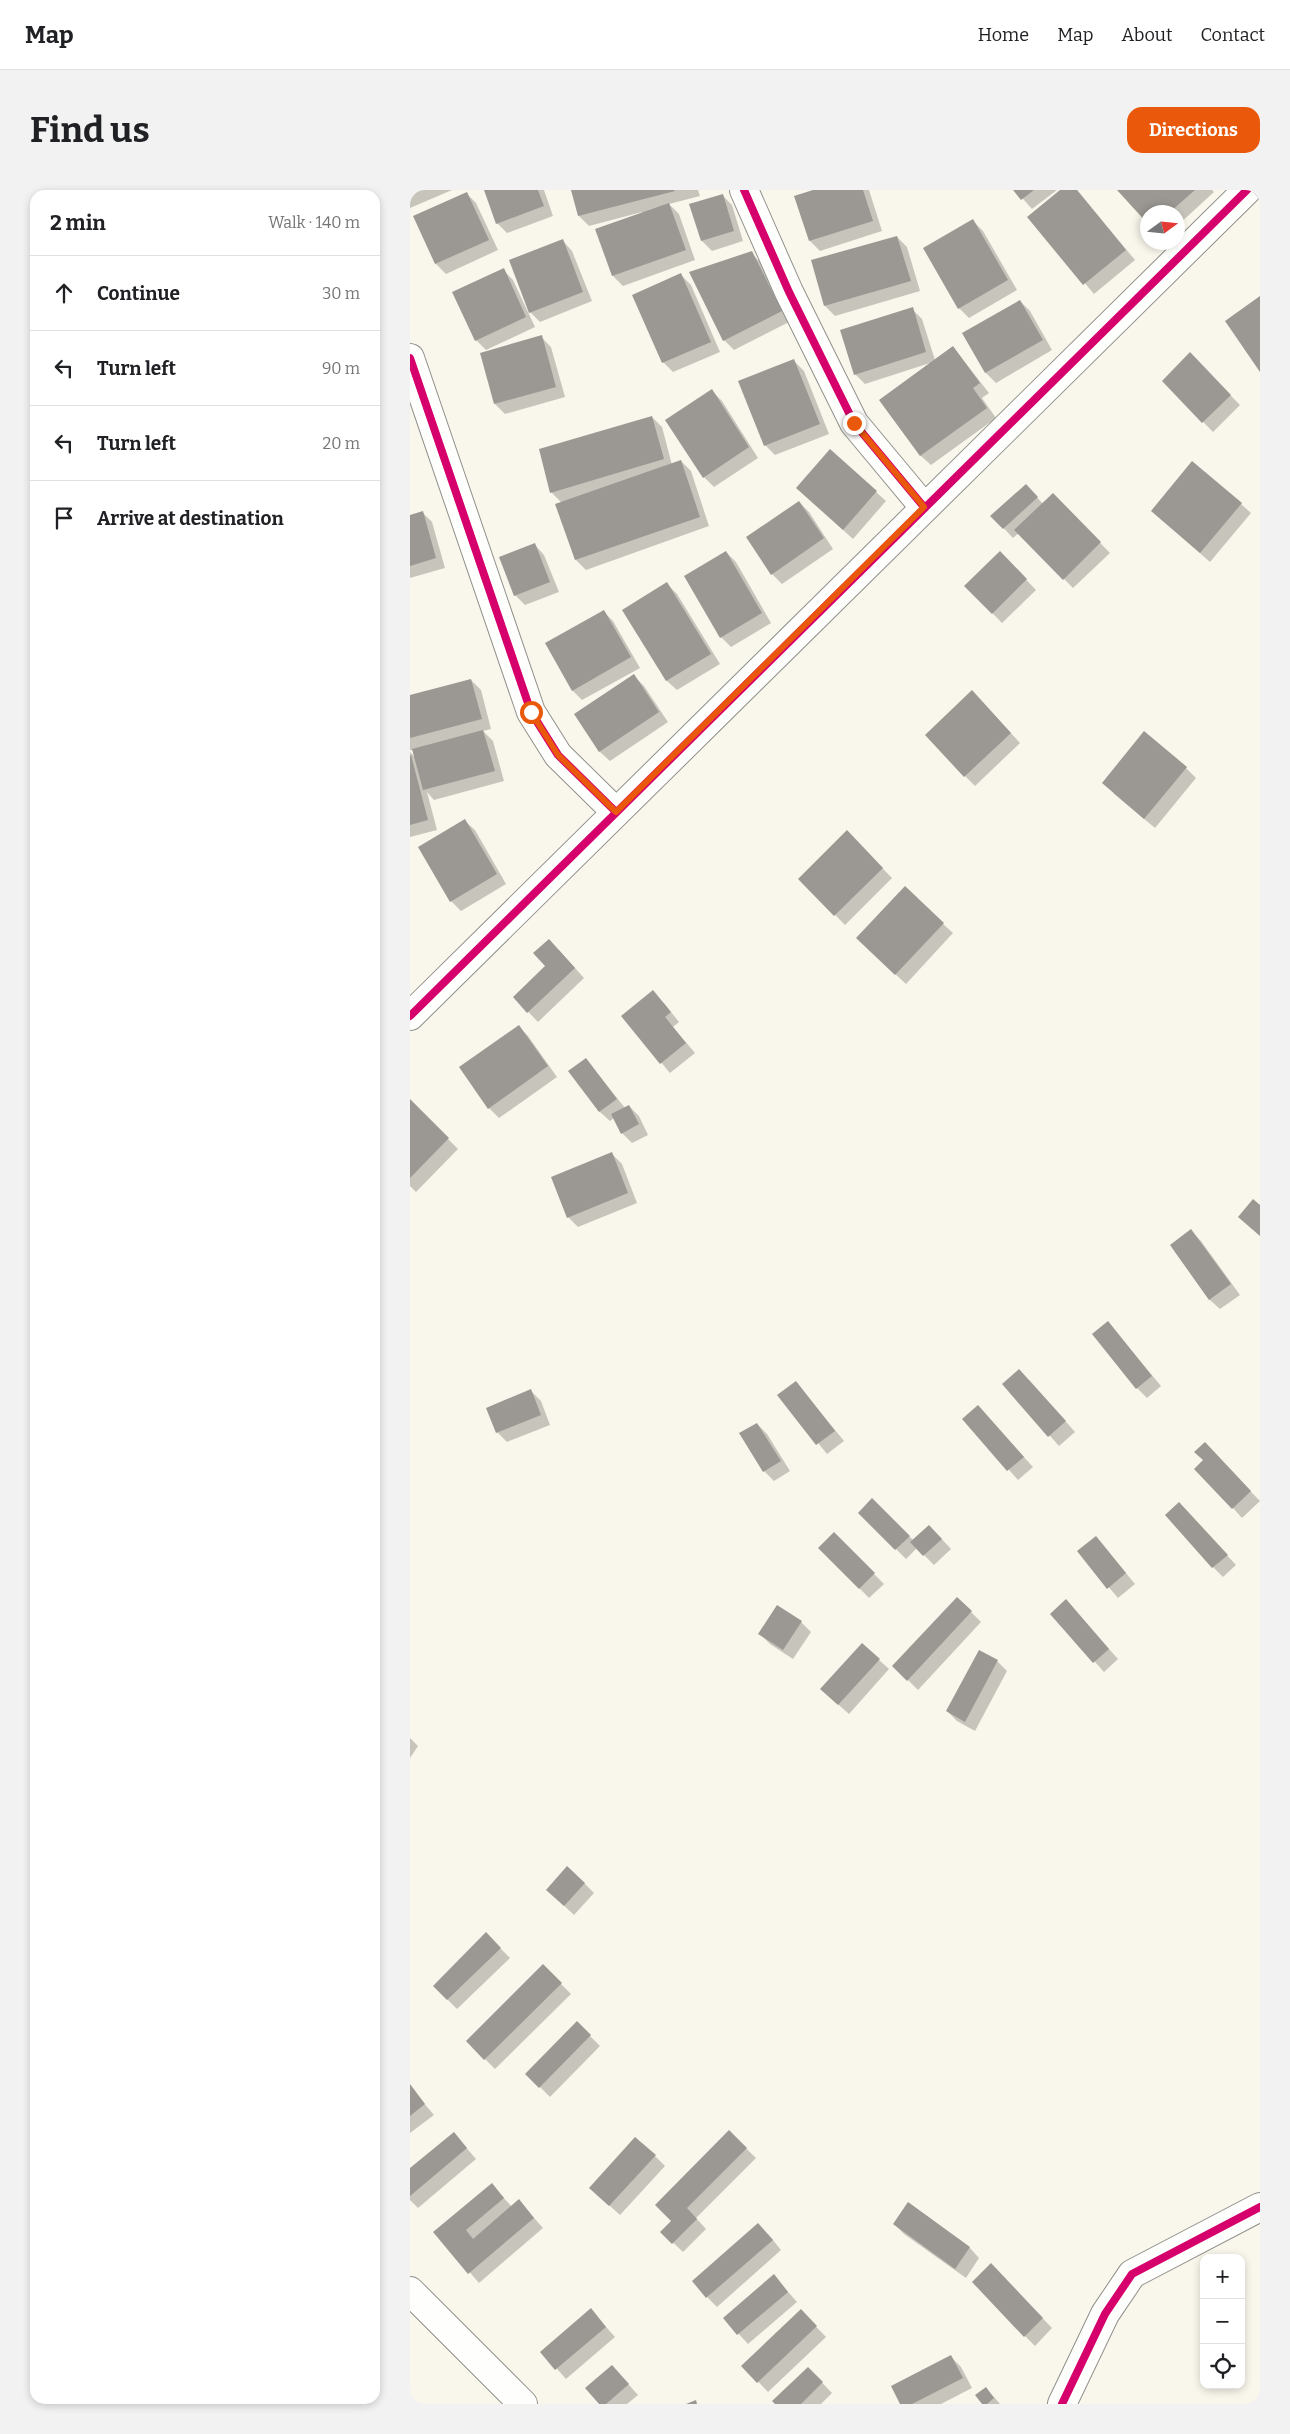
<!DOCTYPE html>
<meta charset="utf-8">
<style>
body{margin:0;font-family:Bitter,serif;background:#f2f2f2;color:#202124}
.controls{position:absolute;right:15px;bottom:15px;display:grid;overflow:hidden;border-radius:10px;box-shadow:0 2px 8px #0003}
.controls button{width:45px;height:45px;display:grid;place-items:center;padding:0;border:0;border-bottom:1px solid #e0e0e0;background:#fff;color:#202124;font:25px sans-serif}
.compass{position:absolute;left:730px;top:15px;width:45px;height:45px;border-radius:50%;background:#fff;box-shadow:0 2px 8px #0003;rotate:75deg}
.stop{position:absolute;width:15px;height:15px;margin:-11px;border:4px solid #ea580c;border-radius:50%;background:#fff}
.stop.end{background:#ea580c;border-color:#fff;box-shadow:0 1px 5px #0008}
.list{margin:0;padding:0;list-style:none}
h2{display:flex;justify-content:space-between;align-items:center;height:65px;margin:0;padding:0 20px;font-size:21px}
h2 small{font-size:16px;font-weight:400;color:#757577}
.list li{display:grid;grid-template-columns:32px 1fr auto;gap:15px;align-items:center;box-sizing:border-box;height:75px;padding:0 20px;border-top:1px solid #e0e0e0}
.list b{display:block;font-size:19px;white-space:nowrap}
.list em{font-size:16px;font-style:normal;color:#757577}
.icon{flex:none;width:28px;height:28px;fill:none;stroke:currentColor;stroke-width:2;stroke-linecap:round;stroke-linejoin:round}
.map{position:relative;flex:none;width:850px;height:2214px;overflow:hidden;border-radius:15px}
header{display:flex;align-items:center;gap:30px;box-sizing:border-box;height:70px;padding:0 25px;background:#fff;border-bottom:1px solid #e0e0e0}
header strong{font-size:24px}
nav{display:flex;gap:28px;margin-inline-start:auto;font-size:18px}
.intro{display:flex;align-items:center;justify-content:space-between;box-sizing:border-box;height:120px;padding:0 30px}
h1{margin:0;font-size:35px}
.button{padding:12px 22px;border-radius:15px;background:#ea580c;color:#fff;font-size:18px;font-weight:700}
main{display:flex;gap:30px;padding:0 30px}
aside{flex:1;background:#fff;border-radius:15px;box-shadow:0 2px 8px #0003}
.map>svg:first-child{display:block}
.shadow{fill:#0003}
.building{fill:#9b9893}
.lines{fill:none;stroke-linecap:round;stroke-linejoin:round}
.minor-casing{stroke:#91908b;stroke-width:30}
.minor{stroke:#fefefc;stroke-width:28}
.cycleway-casing{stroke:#fff;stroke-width:11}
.cycleway{stroke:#d6006c;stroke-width:8}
.route{stroke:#ea580c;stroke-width:6}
</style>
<header>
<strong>Map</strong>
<nav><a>Home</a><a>Map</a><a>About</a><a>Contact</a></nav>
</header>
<div class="intro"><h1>Find us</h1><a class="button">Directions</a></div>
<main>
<aside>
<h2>2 min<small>Walk · 140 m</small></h2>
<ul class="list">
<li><svg class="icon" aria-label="ahead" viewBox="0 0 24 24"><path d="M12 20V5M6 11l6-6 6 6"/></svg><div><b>Continue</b></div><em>30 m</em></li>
<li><svg class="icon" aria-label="left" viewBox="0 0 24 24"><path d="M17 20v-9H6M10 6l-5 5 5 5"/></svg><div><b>Turn left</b></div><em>90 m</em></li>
<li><svg class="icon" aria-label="left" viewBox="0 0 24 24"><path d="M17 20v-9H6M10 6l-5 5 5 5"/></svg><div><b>Turn left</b></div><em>20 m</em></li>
<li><svg class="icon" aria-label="arrive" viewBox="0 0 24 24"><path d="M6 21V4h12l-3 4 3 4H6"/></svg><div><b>Arrive at destination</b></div></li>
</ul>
</aside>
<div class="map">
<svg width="850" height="2214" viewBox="0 0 850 2214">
<rect width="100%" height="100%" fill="#f9f6ec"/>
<g class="shadow">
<path d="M 0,0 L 42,0 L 0,18 Z"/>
<path d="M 75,0 L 134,0 L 143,26 L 97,43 L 87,33 Z"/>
<path d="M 163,0 L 288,0 L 290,6 L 259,14 L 269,24 L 285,70 L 213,96 L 203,86 L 187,40 L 232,24 L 232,22 L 179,36 L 169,26 Z"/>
<path d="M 407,0 L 459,0 L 472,41 L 410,61 L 400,51 Z"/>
<path d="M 605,0 L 647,0 L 622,19 Z"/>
<path d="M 652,0 L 667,0 L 725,70 L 684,104 L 619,27 Z"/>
<path d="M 709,0 L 802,0 L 804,2 L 768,35 L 768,22 L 738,22 Z"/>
<path d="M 56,3 L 66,13 L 88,60 L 36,84 L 26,74 L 5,27 Z"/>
<path d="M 312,5 L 322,15 L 333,51 L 302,61 L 292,51 Z"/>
<path d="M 563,31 L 573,41 L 607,100 L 559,128 L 549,118 Z"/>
<path d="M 487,47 L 497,57 L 510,101 L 425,126 L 415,116 Z"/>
<path d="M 153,51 L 162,61 L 182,111 L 130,132 L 119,121 Z"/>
<path d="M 341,63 L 351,73 L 381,131 L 324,160 L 314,150 Z"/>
<path d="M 93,80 L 103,90 L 125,137 L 76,160 L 66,150 Z"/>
<path d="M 271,85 L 281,95 L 310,162 L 263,182 L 253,172 Z"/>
<path d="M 610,111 L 620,121 L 642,160 L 586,193 L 576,183 L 553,144 Z"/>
<path d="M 502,119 L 512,129 L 525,170 L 543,157 L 579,203 L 572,208 L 586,228 L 521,275 L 511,266 L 471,210 L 520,173 L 455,194 L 445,184 Z"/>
<path d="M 131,147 L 141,157 L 155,207 L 95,224 L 85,214 Z"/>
<path d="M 780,164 L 830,215 L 803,242 L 753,191 Z"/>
<path d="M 384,171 L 394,181 L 419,244 L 365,265 L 355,255 Z"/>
<path d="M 302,201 L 312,211 L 348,268 L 304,297 L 294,287 Z"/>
<path d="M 242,227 L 252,237 L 262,275 L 271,271 L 281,281 L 299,336 L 176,380 L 166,370 L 152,313 L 141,302 Z"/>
<path d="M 466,302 L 476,311 L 443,349 L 398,308 Z"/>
<path d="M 625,305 L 633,314 L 643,305 L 700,363 L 663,398 L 609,343 L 603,348 L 582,326 Z"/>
<path d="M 389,312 L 399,322 L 423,359 L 372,394 L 362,384 Z"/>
<path d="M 831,314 L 841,323 L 800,372 L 742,321 Z"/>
<path d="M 12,322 L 22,332 L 35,378 L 0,388 L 0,326 Z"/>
<path d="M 125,355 L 134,365 L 149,402 L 115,415 L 105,405 Z"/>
<path d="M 316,362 L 326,372 L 361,433 L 321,457 L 311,447 Z"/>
<path d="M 590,362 L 626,400 L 592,433 L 556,396 Z"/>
<path d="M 257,394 L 267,404 L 310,474 L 267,500 L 257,491 L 214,420 Z"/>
<path d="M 193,421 L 203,431 L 230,478 L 172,510 L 162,500 Z"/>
<path d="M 224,486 L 234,496 L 258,532 L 200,571 L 190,562 L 166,525 Z"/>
<path d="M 61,490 L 71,500 L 81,539 L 73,541 L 83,551 L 94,591 L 24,610 L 17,602 L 27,640 L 0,647 L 0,562 L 5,567 L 3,560 L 0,560 L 0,506 Z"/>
<path d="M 572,512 L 610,553 L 565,596 L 555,586 Z"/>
<path d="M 776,578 L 786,588 L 745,638 L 703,603 Z"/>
<path d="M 55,631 L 65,640 L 96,694 L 51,721 L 41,711 Z"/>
<path d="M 437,642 L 482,688 L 435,735 L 390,689 Z"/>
<path d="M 533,734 L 543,743 L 496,794 L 457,758 Z"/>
<path d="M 149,760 L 174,788 L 128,832 L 104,807 L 137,776 Z"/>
<path d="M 253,812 L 269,832 L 263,837 L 285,863 L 260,883 L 213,827 Z"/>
<path d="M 108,836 L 118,846 L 147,887 L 89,928 L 79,918 Z"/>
<path d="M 176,869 L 215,918 L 219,916 L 229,926 L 238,945 L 222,953 L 212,943 L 204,928 L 200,931 L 190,922 L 160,882 Z"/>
<path d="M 0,911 L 48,959 L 6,1002 L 0,996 Z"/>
<path d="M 202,964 L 212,974 L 227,1013 L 168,1037 L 158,1027 Z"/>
<path d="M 781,1041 L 791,1051 L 830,1105 L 810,1119 L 800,1110 L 761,1056 Z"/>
<path d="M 707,1143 L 751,1196 L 737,1208 L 727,1198 Z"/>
<path d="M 619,1190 L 665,1242 L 649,1256 L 594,1194 Z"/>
<path d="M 386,1192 L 434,1251 L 417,1264 L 369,1205 Z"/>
<path d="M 121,1201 L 131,1211 L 140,1235 L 97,1252 L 87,1242 Z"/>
<path d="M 568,1216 L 623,1277 L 608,1290 L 554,1229 Z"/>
<path d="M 347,1234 L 357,1244 L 380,1281 L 364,1291 L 354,1281 Z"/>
<path d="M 804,1264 L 850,1311 L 832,1328 L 823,1318 Z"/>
<path d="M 462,1310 L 504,1351 L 529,1346 L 541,1359 L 524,1375 L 507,1358 L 496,1369 L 450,1323 Z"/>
<path d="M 779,1324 L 826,1375 L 813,1387 L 803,1377 Z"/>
<path d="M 424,1344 L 474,1394 L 459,1408 L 410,1358 Z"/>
<path d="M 686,1347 L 725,1394 L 708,1408 L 668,1361 Z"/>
<path d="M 656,1411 L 708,1469 L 694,1482 L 642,1424 Z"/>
<path d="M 561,1422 L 571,1432 L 508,1500 L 484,1476 Z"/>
<path d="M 391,1432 L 401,1442 L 383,1469 L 360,1454 L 350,1444 Z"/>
<path d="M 569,1462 L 587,1471 L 597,1481 L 565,1541 L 547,1531 L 537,1521 Z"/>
<path d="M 469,1470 L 479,1479 L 439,1524 L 422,1509 Z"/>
<path d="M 0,1548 L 8,1556 L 0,1568 Z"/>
<path d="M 174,1693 L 184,1703 L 164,1725 L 147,1709 Z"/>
<path d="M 76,1744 L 100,1768 L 47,1819 L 24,1796 Z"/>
<path d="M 133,1776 L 161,1804 L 85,1879 L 57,1851 Z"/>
<path d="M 167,1833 L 190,1856 L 140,1907 L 117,1884 Z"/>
<path d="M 0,1897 L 24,1925 L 0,1943 Z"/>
<path d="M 319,1942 L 346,1968 L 286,2028 L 296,2039 L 273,2062 L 252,2042 L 263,2031 Z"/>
<path d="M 53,1954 L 66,1969 L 8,2018 L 0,2010 L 0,1980 Z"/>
<path d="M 245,1966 L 255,1976 L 210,2025 L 190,2007 Z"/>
<path d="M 82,1995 L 102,2017 L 109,2011 L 133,2038 L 69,2093 L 25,2042 Z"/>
<path d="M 499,2013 L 560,2058 L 569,2068 L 556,2088 L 494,2044 L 484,2034 Z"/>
<path d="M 358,2044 L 371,2060 L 307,2117 L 297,2107 Z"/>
<path d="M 591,2085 L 642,2138 L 625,2156 L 615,2146 Z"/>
<path d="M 364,2086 L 387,2112 L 338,2154 L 314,2128 Z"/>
<path d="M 391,2121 L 416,2147 L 358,2202 L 333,2176 Z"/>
<path d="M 190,2130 L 205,2147 L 156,2189 L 132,2162 Z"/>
<path d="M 541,2167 L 551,2177 L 562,2198 L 531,2214 L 491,2214 Z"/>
<path d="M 202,2176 L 228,2205 L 217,2214 L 190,2214 Z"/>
<path d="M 398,2178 L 422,2203 L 411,2214 L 366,2214 Z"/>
<path d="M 576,2199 L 585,2208 L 590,2214 L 574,2214 Z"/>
</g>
<g class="building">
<path d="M 74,0 L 128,0 L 134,16 L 86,34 Z"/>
<path d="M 161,0 L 264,0 L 265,1 L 168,26 Z"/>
<path d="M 403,0 L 453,0 L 463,31 L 399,51 L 384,6 Z"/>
<path d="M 603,0 L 624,0 L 611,10 Z"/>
<path d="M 650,0 L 667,0 L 716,60 L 673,95 L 617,27 Z"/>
<path d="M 707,0 L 785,0 L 760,22 L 738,22 L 738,34 Z"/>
<path d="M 57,2 L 79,50 L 25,74 L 3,26 Z"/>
<path d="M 313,4 L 324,41 L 291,51 L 279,14 Z"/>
<path d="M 259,13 L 276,60 L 202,86 L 185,39 Z"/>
<path d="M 563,29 L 598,90 L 548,119 L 513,58 Z"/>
<path d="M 487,46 L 501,91 L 414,116 L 401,70 Z"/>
<path d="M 153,49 L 173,102 L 119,123 L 99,70 Z"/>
<path d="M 342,61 L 372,121 L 313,151 L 279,82 Z"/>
<path d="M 94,78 L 116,127 L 65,151 L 42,102 Z"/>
<path d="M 271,83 L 301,152 L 252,173 L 222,105 Z"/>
<path d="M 850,106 L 850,182 L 815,131 Z"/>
<path d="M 610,110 L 633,150 L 575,183 L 552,143 Z"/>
<path d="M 503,117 L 516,162 L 444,185 L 430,140 Z"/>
<path d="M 132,145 L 146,197 L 84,214 L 70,163 Z"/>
<path d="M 543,156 L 570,193 L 563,198 L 577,218 L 510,266 L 469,210 Z"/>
<path d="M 780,162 L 821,205 L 792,233 L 752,191 Z"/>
<path d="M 384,169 L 410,234 L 354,256 L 328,191 Z"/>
<path d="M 302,199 L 339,257 L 293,288 L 255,230 Z"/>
<path d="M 242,226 L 254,269 L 140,303 L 129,259 Z"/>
<path d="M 420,259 L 467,301 L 433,340 L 386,298 Z"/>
<path d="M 271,270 L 290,327 L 165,370 L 145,314 Z"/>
<path d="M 782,271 L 832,313 L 790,363 L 741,321 Z"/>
<path d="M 616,294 L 628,307 L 593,339 L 580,326 Z"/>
<path d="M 643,303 L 691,352 L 653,390 L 604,340 Z"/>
<path d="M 389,311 L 414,348 L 361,385 L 336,347 Z"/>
<path d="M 13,321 L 26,368 L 0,376 L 0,325 Z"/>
<path d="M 125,353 L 140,392 L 104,406 L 89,367 Z"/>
<path d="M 316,361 L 352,423 L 310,448 L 274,386 Z"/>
<path d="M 590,361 L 617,389 L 582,424 L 554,396 Z"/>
<path d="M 257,392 L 301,464 L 256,491 L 212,420 Z"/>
<path d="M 194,420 L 221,467 L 162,501 L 135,453 Z"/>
<path d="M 224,484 L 249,522 L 189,562 L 164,524 Z"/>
<path d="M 61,489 L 72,529 L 0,548 L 0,505 Z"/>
<path d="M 562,500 L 601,543 L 554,587 L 515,545 Z"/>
<path d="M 73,540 L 85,581 L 13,600 L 2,559 Z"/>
<path d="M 734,541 L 777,577 L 734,629 L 692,593 Z"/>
<path d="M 1,565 L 18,630 L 0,635 L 0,566 Z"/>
<path d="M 55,629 L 87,684 L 40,712 L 8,657 Z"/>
<path d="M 437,640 L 473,678 L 424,726 L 388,689 Z"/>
<path d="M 495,696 L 534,733 L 485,785 L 446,748 Z"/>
<path d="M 139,749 L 165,778 L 117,823 L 103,807 L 135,776 L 123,763 Z"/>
<path d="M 243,800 L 261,822 L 255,827 L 276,853 L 250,874 L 211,826 Z"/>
<path d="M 109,835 L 138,876 L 78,919 L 49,877 Z"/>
<path d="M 176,868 L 207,909 L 189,922 L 158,881 Z"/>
<path d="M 0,909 L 39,948 L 0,988 Z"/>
<path d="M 219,915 L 229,934 L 211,944 L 201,924 Z"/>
<path d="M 202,962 L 218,1003 L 157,1028 L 141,987 Z"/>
<path d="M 843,1009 L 850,1015 L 850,1046 L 828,1027 Z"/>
<path d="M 781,1039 L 821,1094 L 799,1110 L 760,1055 Z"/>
<path d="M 698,1131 L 742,1186 L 726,1199 L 682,1144 Z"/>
<path d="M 609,1179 L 656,1231 L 638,1247 L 592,1194 Z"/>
<path d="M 386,1191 L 425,1241 L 406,1255 L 367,1205 Z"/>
<path d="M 121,1199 L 131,1225 L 86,1243 L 76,1218 Z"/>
<path d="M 568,1215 L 614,1267 L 597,1281 L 552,1229 Z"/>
<path d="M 347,1233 L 371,1271 L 353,1282 L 329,1243 Z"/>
<path d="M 795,1252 L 841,1301 L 822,1319 L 784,1279 L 793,1270 L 784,1262 Z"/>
<path d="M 462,1308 L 500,1346 L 485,1360 L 448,1323 Z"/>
<path d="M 769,1312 L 818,1365 L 802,1378 L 755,1325 Z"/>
<path d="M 519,1335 L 532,1349 L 513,1366 L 500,1352 Z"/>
<path d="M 424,1342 L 465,1383 L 449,1399 L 408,1358 Z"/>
<path d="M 686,1346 L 716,1383 L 697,1399 L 667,1361 Z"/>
<path d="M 547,1407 L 562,1421 L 497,1491 L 482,1476 Z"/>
<path d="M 656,1409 L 699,1459 L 683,1473 L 640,1424 Z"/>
<path d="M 367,1415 L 392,1431 L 373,1460 L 348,1444 Z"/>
<path d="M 452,1453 L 470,1469 L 428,1515 L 410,1499 Z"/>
<path d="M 569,1460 L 588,1470 L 555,1532 L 536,1521 Z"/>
<path d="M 157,1676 L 175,1693 L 154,1716 L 136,1700 Z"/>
<path d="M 76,1742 L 91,1758 L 37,1810 L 23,1796 Z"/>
<path d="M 133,1774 L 152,1793 L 74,1870 L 56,1851 Z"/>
<path d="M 167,1831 L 181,1845 L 129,1898 L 115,1884 Z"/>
<path d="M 0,1894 L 15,1914 L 0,1926 Z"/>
<path d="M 319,1940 L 337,1958 L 277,2018 L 287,2029 L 262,2054 L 250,2042 L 261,2031 L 245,2015 Z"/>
<path d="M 44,1942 L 57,1958 L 0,2006 L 0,1978 Z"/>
<path d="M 225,1947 L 246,1965 L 199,2016 L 179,1998 Z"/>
<path d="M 82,1993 L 94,2008 L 56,2040 L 63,2049 L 109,2009 L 124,2028 L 58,2084 L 23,2042 Z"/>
<path d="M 498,2012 L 560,2057 L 545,2079 L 483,2034 Z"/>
<path d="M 348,2033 L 363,2050 L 296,2108 L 282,2091 Z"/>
<path d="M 581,2073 L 633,2128 L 614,2147 L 562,2092 Z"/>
<path d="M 364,2084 L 378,2102 L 327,2145 L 313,2128 Z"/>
<path d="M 181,2118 L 196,2137 L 145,2180 L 130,2162 Z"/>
<path d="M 391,2119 L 407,2136 L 347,2193 L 331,2176 Z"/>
<path d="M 541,2165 L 553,2188 L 502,2214 L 490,2214 L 481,2196 Z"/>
<path d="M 202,2175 L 219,2194 L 196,2214 L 189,2214 L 175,2198 Z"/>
<path d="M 398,2177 L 413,2192 L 391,2214 L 365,2214 L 362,2211 Z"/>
<path d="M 576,2197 L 584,2208 L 577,2214 L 572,2214 L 565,2205 Z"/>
<path d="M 286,2210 L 287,2214 L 276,2214 Z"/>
</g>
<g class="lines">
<defs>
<g id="minor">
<path d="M 334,0 L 379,102 L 444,233 L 514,317"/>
<path d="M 0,168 L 121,522 L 148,565 L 206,622"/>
<path d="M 0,826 L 837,0"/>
<path d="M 0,2101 L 113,2214"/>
<path d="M 652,2214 L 695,2124 L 722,2084 L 850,2017"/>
</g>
</defs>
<use href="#minor" class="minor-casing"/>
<use href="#minor" class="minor"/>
<defs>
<g id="cycleway">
<path d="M 334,0 L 379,102 L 444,233 L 514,317"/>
<path d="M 0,168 L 121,522 L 148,565 L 206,622"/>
<path d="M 0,826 L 837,0"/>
<path d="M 652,2214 L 695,2124 L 722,2084 L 850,2017"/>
</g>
</defs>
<use href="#cycleway" class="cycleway-casing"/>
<use href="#cycleway" class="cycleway"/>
</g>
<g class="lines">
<path class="route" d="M 121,522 L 148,565 L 206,622 L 514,317 L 444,233"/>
</g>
</svg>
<div class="controls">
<button>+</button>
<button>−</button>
<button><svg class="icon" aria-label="locate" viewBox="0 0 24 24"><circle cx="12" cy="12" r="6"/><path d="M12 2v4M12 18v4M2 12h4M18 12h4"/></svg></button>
</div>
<svg class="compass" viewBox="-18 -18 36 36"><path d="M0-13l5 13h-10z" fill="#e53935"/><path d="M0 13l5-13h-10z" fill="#757577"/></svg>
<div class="stop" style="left:121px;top:522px"></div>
<div class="stop end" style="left:444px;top:233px"></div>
</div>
</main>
